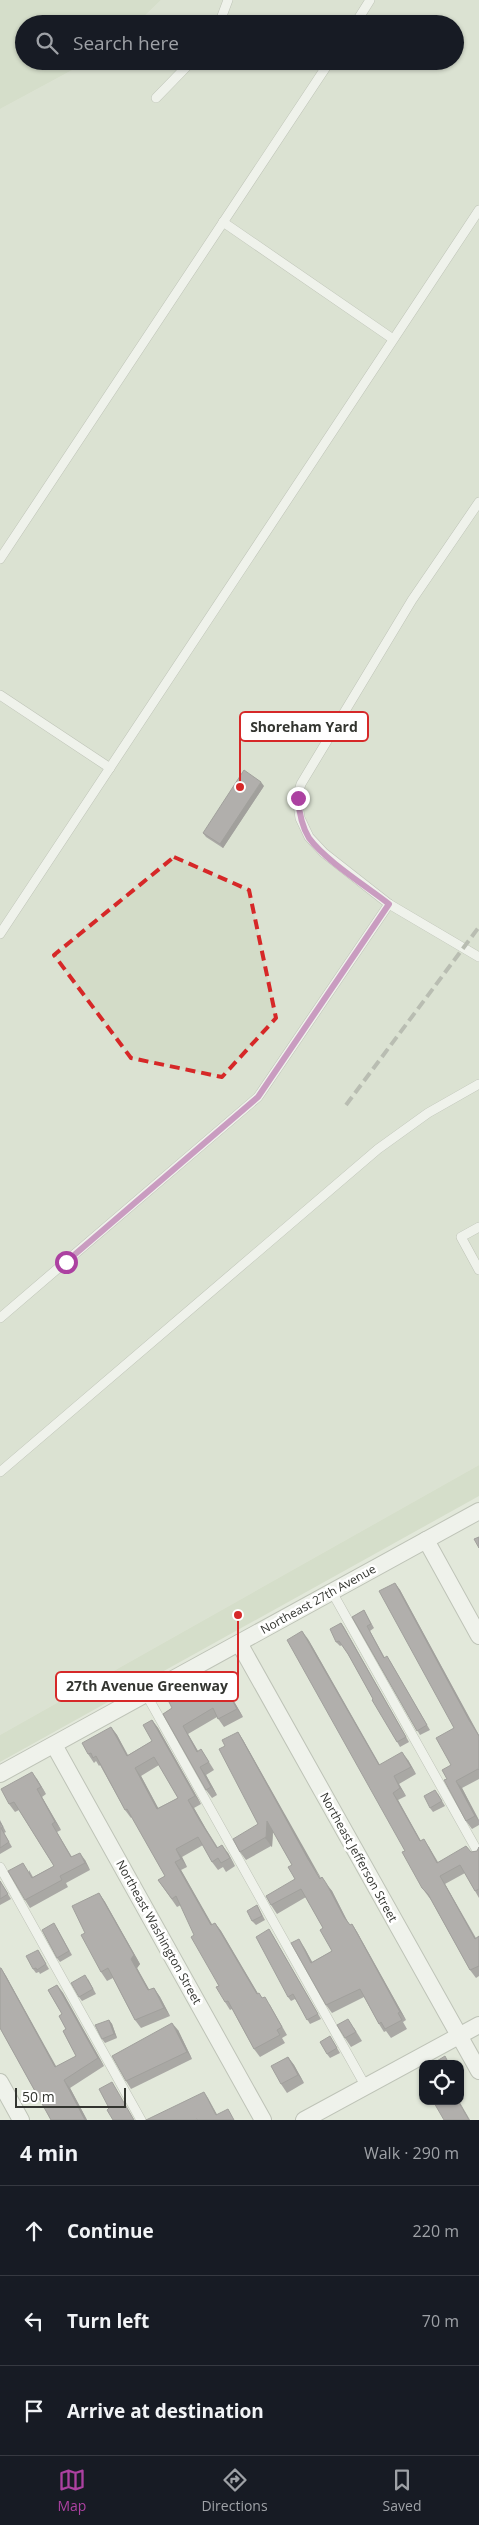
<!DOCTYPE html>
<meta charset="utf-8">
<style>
body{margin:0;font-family:"Open Sans",sans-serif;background:#242831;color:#f1f3f6}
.controls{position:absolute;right:15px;bottom:15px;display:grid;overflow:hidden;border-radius:10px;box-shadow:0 1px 4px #0004}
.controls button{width:45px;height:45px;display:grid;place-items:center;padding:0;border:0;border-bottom:1px solid #363941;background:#171b24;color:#f1f3f6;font:25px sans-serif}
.scale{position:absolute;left:15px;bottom:12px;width:111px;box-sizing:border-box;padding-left:5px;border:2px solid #333530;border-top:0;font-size:14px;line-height:18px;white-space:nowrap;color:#333530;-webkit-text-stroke:4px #fff;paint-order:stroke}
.stop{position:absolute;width:15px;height:15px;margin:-11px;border:4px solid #ac41a1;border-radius:50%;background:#fff}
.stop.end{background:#ac41a1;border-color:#fff;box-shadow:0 1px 5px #0008}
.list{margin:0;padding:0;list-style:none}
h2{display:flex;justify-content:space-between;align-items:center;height:65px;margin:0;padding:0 20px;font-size:21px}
h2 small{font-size:16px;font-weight:400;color:#9ea1a6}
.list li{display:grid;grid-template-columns:32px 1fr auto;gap:15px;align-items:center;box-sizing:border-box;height:90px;padding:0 20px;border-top:1px solid #363941}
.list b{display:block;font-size:19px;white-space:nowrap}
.list em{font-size:16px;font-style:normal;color:#9ea1a6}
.icon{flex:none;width:28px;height:28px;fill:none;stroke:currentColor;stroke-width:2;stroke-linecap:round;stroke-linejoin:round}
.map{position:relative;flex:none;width:479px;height:2120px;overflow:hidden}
.search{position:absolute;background:#171b24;box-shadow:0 1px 4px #0004;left:15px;right:15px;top:15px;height:55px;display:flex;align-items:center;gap:12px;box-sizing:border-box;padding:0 18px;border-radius:28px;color:#9ea1a6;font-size:19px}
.sheet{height:335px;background:#171b24}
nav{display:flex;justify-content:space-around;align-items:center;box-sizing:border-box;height:70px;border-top:1px solid #363941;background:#171b24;font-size:14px;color:#9ea1a6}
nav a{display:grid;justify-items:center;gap:2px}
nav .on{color:#ac41a1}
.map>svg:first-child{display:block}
.built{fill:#d3dcc8}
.green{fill:#c6d2b5}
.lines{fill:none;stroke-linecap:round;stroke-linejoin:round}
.lane-casing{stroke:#93988c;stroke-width:10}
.street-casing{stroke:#93988c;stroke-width:18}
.lane{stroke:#fff;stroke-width:9}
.street{stroke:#fff;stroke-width:16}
.rail{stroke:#878b81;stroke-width:4;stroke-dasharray:10 5;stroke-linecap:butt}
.wall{fill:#655b63;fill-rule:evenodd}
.shaded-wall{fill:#524a50}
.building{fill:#756a73;stroke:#524a50;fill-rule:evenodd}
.route{stroke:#ac41a1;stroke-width:6}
.marked{fill:none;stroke:#d62828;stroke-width:4;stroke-dasharray:10 6;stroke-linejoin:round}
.labels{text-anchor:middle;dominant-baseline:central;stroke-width:5;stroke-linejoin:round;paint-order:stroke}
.street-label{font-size:12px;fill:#333530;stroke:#fff}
.leader{fill:none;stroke:#d62828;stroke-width:2}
.callout-dot{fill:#d62828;stroke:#fff;stroke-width:2}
.callout{fill:#fff;stroke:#d62828;stroke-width:2}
.callout-label{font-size:14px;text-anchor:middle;font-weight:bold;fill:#333530}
</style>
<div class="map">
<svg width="479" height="2120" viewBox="0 0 479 2120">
<rect width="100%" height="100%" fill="#e2e8da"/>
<path class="built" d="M 161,0 L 479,0 L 479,1465 L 0,1735 L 0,109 L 89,61 L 455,61 L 455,24 L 136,24 Z"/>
<g class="green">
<path d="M 0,0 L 161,0 L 136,24 L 24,24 L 24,61 L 89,61 L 0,109 Z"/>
<path d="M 479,1465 L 479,1496 L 0,1762 L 0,1735 Z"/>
</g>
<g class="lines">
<defs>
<g id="lane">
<path d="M 219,24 L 228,0"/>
<path d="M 355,24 L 370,0"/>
<path d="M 156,98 L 192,61"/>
<path d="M 223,222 L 393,339"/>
<path d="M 479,502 L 412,600 L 301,784 L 297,797 L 300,818 L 309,837 L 324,853 L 389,904 L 479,957"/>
<path d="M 0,559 L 330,61"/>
<path d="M 0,695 L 110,768"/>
<path d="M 0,934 L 479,210"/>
<path d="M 479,1227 L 461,1237 L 479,1270"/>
<path d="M 0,1318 L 258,1097 L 389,904"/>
<path d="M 0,1472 L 378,1149 L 428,1113 L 479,1084"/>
<path d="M 332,1592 L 479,1854"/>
<path d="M 146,1694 L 366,2087"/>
<path d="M 0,1867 L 141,2120"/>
</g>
<g id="street">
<path d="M 426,1540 L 479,1636"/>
<path d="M 239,1643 L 479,2071"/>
<path d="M 54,1745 L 263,2120"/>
<path d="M 0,1774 L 479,1511"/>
<path d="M 0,2082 L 21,2120"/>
<path d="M 304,2120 L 479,2025"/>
</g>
</defs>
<use href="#lane" class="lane-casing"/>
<use href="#street" class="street-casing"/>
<use href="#lane" class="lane"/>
<use href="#street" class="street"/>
<path class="rail" d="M 346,1105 L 479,927"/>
</g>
<g class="wall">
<path d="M 264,786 L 223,848 L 206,837 L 203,833 Z"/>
<path d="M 395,1583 L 400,1590 L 479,1735 L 479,1779 L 462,1788 L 479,1820 L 479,1825 L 472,1829 L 466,1821 L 447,1779 L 451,1765 L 454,1728 Z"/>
<path d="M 364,1610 L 374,1628 L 370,1631 L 385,1658 L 390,1661 L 430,1730 L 420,1735 L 352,1617 Z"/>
<path d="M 341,1623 L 409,1742 L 400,1747 L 348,1654 L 342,1645 L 340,1646 L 336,1642 Z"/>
<path d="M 308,1639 L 380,1765 L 408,1760 L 416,1774 L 399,1784 L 406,1796 L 398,1800 L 421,1841 L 429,1847 L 438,1862 L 471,1852 L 477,1851 L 479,1847 L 479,1898 L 475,1891 L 465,1873 L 445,1884 L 476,1938 L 479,1936 L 479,1976 L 476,1978 L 470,1970 L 431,1900 L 422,1888 Z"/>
<path d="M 219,1676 L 224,1684 L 243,1717 L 224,1727 L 217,1717 L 188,1734 L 198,1751 L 201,1749 L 214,1770 L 206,1775 L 217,1795 L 212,1798 L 206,1790 L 163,1714 Z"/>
<path d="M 152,1720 L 158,1728 L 201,1804 L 194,1808 L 206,1829 L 218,1848 L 228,1853 L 235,1866 L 226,1872 L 223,1867 L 218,1870 L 212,1862 L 203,1845 L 182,1857 L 187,1867 L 181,1870 L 212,1925 L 215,1923 L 221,1931 L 258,1994 L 270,2005 L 287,2035 L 282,2038 L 285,2043 L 260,2057 L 254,2049 L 232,2009 L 230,2010 L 225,2002 L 219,1986 L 181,1905 L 177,1907 L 158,1880 L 165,1876 L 132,1817 L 131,1818 L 125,1810 L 100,1765 L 99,1766 L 96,1761 L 94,1763 L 88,1754 L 111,1727 L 117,1735 L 128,1755 L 152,1741 ZM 159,1765 L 178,1798 L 158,1808 L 141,1776 Z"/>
<path d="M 238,1732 L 243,1740 L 320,1878 L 332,1891 L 348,1922 L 350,1925 L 352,1924 L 357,1932 L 406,2020 L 403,2022 L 407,2029 L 391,2038 L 386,2031 L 384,2032 L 379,2024 L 364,1997 L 332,2013 L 326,2005 L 304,1947 L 312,1962 L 332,1951 L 323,1928 L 306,1897 L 277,1914 L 271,1905 L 295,1879 L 292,1865 L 273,1831 L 272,1847 L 271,1846 L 246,1860 L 240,1852 L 258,1824 L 225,1746 Z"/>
<path d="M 37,1779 L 46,1794 L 42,1797 L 61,1830 L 57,1832 L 72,1857 L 85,1860 L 90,1870 L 66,1883 L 68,1887 L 30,1908 L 25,1900 L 29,1870 L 33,1877 L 54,1866 L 19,1810 L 15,1812 L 9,1804 Z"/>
<path d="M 438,1794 L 445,1806 L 433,1812 L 430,1808 Z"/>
<path d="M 0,1820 L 6,1832 L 4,1833 L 12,1847 L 0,1854 Z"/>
<path d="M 0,1881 L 11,1899 L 0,1905 Z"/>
<path d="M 99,1893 L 105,1902 L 140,1964 L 137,1968 L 149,1990 L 154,1988 L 160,1997 L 170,2016 L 141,2028 L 135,2020 L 113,1978 L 107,1981 L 101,1972 L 85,1933 Z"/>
<path d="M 257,1905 L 265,1920 L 256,1925 L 252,1921 Z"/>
<path d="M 57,1928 L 72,1955 L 60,1962 L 57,1958 Z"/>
<path d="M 272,1934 L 321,2019 L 310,2024 L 295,1999 L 291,2001 L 288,1997 Z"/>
<path d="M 38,1950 L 49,1969 L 40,1974 L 39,1972 L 36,1973 L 33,1969 Z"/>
<path d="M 0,1968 L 1,1968 L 6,1976 L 56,2067 L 76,2056 L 63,2031 L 66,2029 L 59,2016 L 62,2014 L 48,1990 L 57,1985 L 63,1993 L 104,2066 L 70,2088 L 87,2120 L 51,2120 L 0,2028 Z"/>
<path d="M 88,1979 L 96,1994 L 82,2001 L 79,1997 Z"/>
<path d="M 109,2020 L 112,2024 L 117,2038 L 105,2043 L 102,2039 Z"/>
<path d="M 354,2028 L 362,2041 L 351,2047 L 345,2038 Z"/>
<path d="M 178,2030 L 192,2059 L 131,2089 L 126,2081 Z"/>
<path d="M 333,2041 L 340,2053 L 330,2058 L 327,2054 Z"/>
<path d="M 288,2057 L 294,2065 L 304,2083 L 287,2093 L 281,2084 Z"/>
</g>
<g class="shaded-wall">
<path d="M 261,782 L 264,786 L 223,848 L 220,844 Z"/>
<path d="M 395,1583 L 400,1590 L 479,1736 L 469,1720 Z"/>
<path d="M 341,1623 L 344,1627 L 409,1742 L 406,1737 Z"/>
<path d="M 302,1631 L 308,1639 L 384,1773 L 379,1765 Z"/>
<path d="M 219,1676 L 224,1684 L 243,1717 L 237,1709 Z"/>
<path d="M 152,1720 L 158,1728 L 201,1804 L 195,1796 Z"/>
<path d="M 183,1726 L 188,1734 L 203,1760 L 197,1752 Z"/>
<path d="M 111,1727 L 117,1735 L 132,1764 L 127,1756 Z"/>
<path d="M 238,1732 L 243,1740 L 326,1887 L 308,1859 Z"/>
<path d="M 402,1752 L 408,1760 L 416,1774 L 411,1767 Z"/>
<path d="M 200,1767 L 206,1775 L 217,1795 L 211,1787 Z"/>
<path d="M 135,1768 L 141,1776 L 163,1817 L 157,1809 Z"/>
<path d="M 32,1772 L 37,1779 L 46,1794 L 41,1787 Z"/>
<path d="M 394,1776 L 399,1784 L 406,1796 L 400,1788 Z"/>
<path d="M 456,1781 L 462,1788 L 479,1821 L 475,1816 Z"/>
<path d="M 37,1789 L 42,1797 L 61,1830 L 55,1822 Z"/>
<path d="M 393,1793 L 398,1800 L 425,1849 L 420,1841 Z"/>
<path d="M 188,1800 L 194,1808 L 206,1829 L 223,1856 L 200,1821 Z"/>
<path d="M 267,1821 L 273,1829 L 272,1847 L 266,1839 Z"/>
<path d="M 424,1839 L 429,1847 L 442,1871 L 437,1863 Z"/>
<path d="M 222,1845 L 228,1853 L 235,1866 L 230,1858 Z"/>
<path d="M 176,1849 L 182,1857 L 187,1867 L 181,1859 Z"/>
<path d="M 80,1853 L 85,1860 L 90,1870 L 85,1863 Z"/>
<path d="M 175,1862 L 181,1870 L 217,1933 L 211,1925 Z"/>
<path d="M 440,1876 L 445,1884 L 479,1945 L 475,1939 Z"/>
<path d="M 326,1883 L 332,1891 L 349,1925 L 344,1917 Z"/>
<path d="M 99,1893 L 105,1902 L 140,1964 L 137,1968 L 154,1998 L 148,1990 L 131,1959 Z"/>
<path d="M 215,1923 L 221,1931 L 263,2002 L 257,1994 Z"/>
<path d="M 352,1924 L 357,1932 L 406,2020 L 400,2012 Z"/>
<path d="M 299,1939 L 304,1947 L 317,1971 L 311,1963 Z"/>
<path d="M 1,1968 L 6,1976 L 61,2075 L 55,2067 Z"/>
<path d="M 57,1985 L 63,1993 L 104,2066 L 98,2058 Z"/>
<path d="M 154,1988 L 160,1997 L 170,2016 L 164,2008 Z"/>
<path d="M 109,2020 L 112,2024 L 117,2038 L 114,2034 Z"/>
<path d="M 172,2023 L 178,2030 L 192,2059 L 187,2052 Z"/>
<path d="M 288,2057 L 294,2065 L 304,2083 L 298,2075 Z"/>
<path d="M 64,2080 L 70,2088 L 87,2120 L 85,2120 Z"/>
<path d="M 204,2092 L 208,2098 L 220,2120 L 216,2115 Z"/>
<path d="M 458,2101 L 459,2101 L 470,2120 L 469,2120 Z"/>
</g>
<g class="building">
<path d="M 244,770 L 261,782 L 220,844 L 203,833 Z"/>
<path d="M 479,1537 L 479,1548 L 474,1539 Z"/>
<path d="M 395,1583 L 469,1720 L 479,1736 L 479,1770 L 478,1769 L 456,1781 L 475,1816 L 466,1821 L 444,1780 L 447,1779 L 442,1770 L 451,1765 L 436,1738 L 454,1728 L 379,1591 Z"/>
<path d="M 364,1610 L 371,1624 L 367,1626 L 384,1658 L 387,1656 L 427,1725 L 417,1731 L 352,1617 Z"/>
<path d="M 341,1623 L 406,1737 L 397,1742 L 372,1700 L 373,1699 L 348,1654 L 339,1641 L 336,1642 L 330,1629 Z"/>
<path d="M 302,1631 L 379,1765 L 402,1752 L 411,1767 L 394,1776 L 400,1788 L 393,1793 L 420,1841 L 424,1839 L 437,1863 L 466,1846 L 471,1852 L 477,1851 L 479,1847 L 479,1889 L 475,1891 L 460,1865 L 440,1876 L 475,1939 L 479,1936 L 479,1966 L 470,1970 L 428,1894 L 422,1888 L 402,1852 L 405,1851 L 287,1640 Z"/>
<path d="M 219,1676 L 237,1709 L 218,1719 L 213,1708 L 183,1726 L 197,1752 L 201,1749 L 209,1762 L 200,1767 L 211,1787 L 206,1790 L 163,1714 L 172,1708 L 169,1702 Z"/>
<path d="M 152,1720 L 195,1796 L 188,1800 L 200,1821 L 217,1848 L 222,1845 L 230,1858 L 221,1863 L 218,1858 L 212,1862 L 198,1837 L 176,1849 L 181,1859 L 175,1862 L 211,1925 L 215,1923 L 257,1994 L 259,1993 L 262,1998 L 265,1997 L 282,2027 L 277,2030 L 280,2035 L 254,2049 L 228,2001 L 225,2002 L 216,1987 L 219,1986 L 191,1937 L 194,1935 L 176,1896 L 172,1899 L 158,1880 L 165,1876 L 127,1809 L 125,1810 L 96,1756 L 93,1758 L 91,1753 L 88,1754 L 82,1743 L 111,1727 L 127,1756 L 152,1741 L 143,1725 ZM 154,1757 L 178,1798 L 157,1809 L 135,1768 Z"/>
<path d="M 238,1732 L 308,1859 L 320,1879 L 322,1877 L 326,1883 L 344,1917 L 350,1925 L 352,1924 L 400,2012 L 398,2013 L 402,2020 L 385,2029 L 381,2022 L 379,2024 L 360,1989 L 326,2005 L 291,1943 L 299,1939 L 311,1963 L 332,1951 L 320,1930 L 323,1928 L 301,1889 L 271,1905 L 266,1896 L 295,1879 L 288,1867 L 292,1865 L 267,1821 L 266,1839 L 266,1837 L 240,1852 L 233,1839 L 258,1824 L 219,1749 L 225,1746 L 222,1740 Z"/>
<path d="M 32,1772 L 41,1787 L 37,1789 L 55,1822 L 52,1824 L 71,1857 L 80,1853 L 85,1863 L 60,1876 L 62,1880 L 25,1900 L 8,1871 L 23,1863 L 32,1878 L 54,1866 L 14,1802 L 9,1804 L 1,1789 Z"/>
<path d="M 435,1790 L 442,1801 L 430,1808 L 424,1796 Z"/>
<path d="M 0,1822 L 3,1827 L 1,1828 L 9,1842 L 0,1848 Z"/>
<path d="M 0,1881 L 8,1894 L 0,1899 Z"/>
<path d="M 99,1893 L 134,1955 L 131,1959 L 148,1990 L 154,1988 L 164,2008 L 135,2020 L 108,1968 L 101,1972 L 81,1935 L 85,1933 L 72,1906 Z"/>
<path d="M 257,1905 L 262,1916 L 252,1921 L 247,1911 Z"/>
<path d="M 54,1923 L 69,1951 L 57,1958 L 42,1930 Z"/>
<path d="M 269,1929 L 318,2014 L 307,2020 L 293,1994 L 288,1997 L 256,1937 Z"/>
<path d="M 38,1950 L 46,1964 L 37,1970 L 36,1968 L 33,1969 L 26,1956 Z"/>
<path d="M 0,1968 L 1,1968 L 55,2067 L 76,2056 L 63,2031 L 66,2029 L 59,2016 L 62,2014 L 48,1990 L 57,1985 L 98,2058 L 64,2080 L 85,2120 L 51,2120 L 0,2028 Z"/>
<path d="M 85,1975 L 93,1989 L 79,1997 L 71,1983 Z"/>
<path d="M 348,2019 L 356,2032 L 345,2038 L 337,2025 Z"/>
<path d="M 109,2020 L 114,2034 L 102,2039 L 95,2025 Z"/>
<path d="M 172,2023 L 187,2052 L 126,2081 L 112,2056 Z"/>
<path d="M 330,2036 L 337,2048 L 327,2054 L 320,2042 Z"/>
<path d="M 445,2056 L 449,2064 L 432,2064 Z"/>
<path d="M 288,2057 L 298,2075 L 281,2084 L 271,2066 Z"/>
<path d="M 112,2082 L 134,2120 L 113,2120 L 107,2110 L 109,2108 L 99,2089 Z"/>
<path d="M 204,2092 L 216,2115 L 228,2109 L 234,2120 L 197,2120 L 197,2119 L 195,2120 L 146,2120 Z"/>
<path d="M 433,2101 L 458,2101 L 469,2120 L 444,2120 Z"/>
</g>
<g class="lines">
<path class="route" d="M 66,1262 L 258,1097 L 389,904 C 366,886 326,861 309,838 C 301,825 299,812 298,798"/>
</g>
<path d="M0 0H479V2120H0ZM 174,857 L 249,890 L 276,1018 L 222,1077 L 131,1058 L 54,955 Z" fill="#e2e8da" fill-opacity=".55" fill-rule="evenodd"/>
<path class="marked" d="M 174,857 L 249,890 L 276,1018 L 222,1077 L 131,1058 L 54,955 Z"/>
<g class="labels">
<g class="street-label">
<text transform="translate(318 1599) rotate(-29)">Northeast 27th Avenue</text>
<text transform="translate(359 1857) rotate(61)">Northeast Jefferson Street</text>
<text transform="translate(159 1932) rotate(61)">Northeast Washington Street</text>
</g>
</g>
<path class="leader" d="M240 787L240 727M238 1615L238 1686"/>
<g class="callout-dot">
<circle cx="240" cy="787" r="5"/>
<circle cx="238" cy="1615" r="5"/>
</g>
<g class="callout">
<rect x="240" y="712" width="128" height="29" rx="5"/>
<rect x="56" y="1672" width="182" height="29" rx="5"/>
</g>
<g class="callout-label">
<text x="304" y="732">Shoreham Yard</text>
<text x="147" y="1691">27th Avenue Greenway</text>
</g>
</svg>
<div class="controls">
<button><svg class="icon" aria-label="locate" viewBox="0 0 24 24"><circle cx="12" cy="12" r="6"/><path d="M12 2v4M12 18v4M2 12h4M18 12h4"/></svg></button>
</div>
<div class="scale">50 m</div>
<div class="stop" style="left:66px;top:1262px"></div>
<div class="stop end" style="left:298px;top:798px"></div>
<div class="search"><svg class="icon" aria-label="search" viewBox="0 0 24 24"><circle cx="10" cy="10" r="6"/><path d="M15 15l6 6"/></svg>Search here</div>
</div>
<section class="sheet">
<h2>4 min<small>Walk · 290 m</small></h2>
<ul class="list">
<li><svg class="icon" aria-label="ahead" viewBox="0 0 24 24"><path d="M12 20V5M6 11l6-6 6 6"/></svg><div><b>Continue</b></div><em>220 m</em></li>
<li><svg class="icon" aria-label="left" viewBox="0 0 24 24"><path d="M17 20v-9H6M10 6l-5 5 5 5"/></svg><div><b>Turn left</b></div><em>70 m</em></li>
<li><svg class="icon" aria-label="arrive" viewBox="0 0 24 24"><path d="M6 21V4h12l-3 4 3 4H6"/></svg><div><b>Arrive at destination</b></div></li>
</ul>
</section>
<nav>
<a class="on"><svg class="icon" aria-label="map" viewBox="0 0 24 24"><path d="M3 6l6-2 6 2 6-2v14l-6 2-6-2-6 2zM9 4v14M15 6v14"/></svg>Map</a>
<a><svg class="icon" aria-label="directions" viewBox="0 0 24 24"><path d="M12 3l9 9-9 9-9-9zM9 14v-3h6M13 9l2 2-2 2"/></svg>Directions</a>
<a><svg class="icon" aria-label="saved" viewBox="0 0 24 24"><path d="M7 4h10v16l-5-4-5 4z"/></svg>Saved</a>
</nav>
